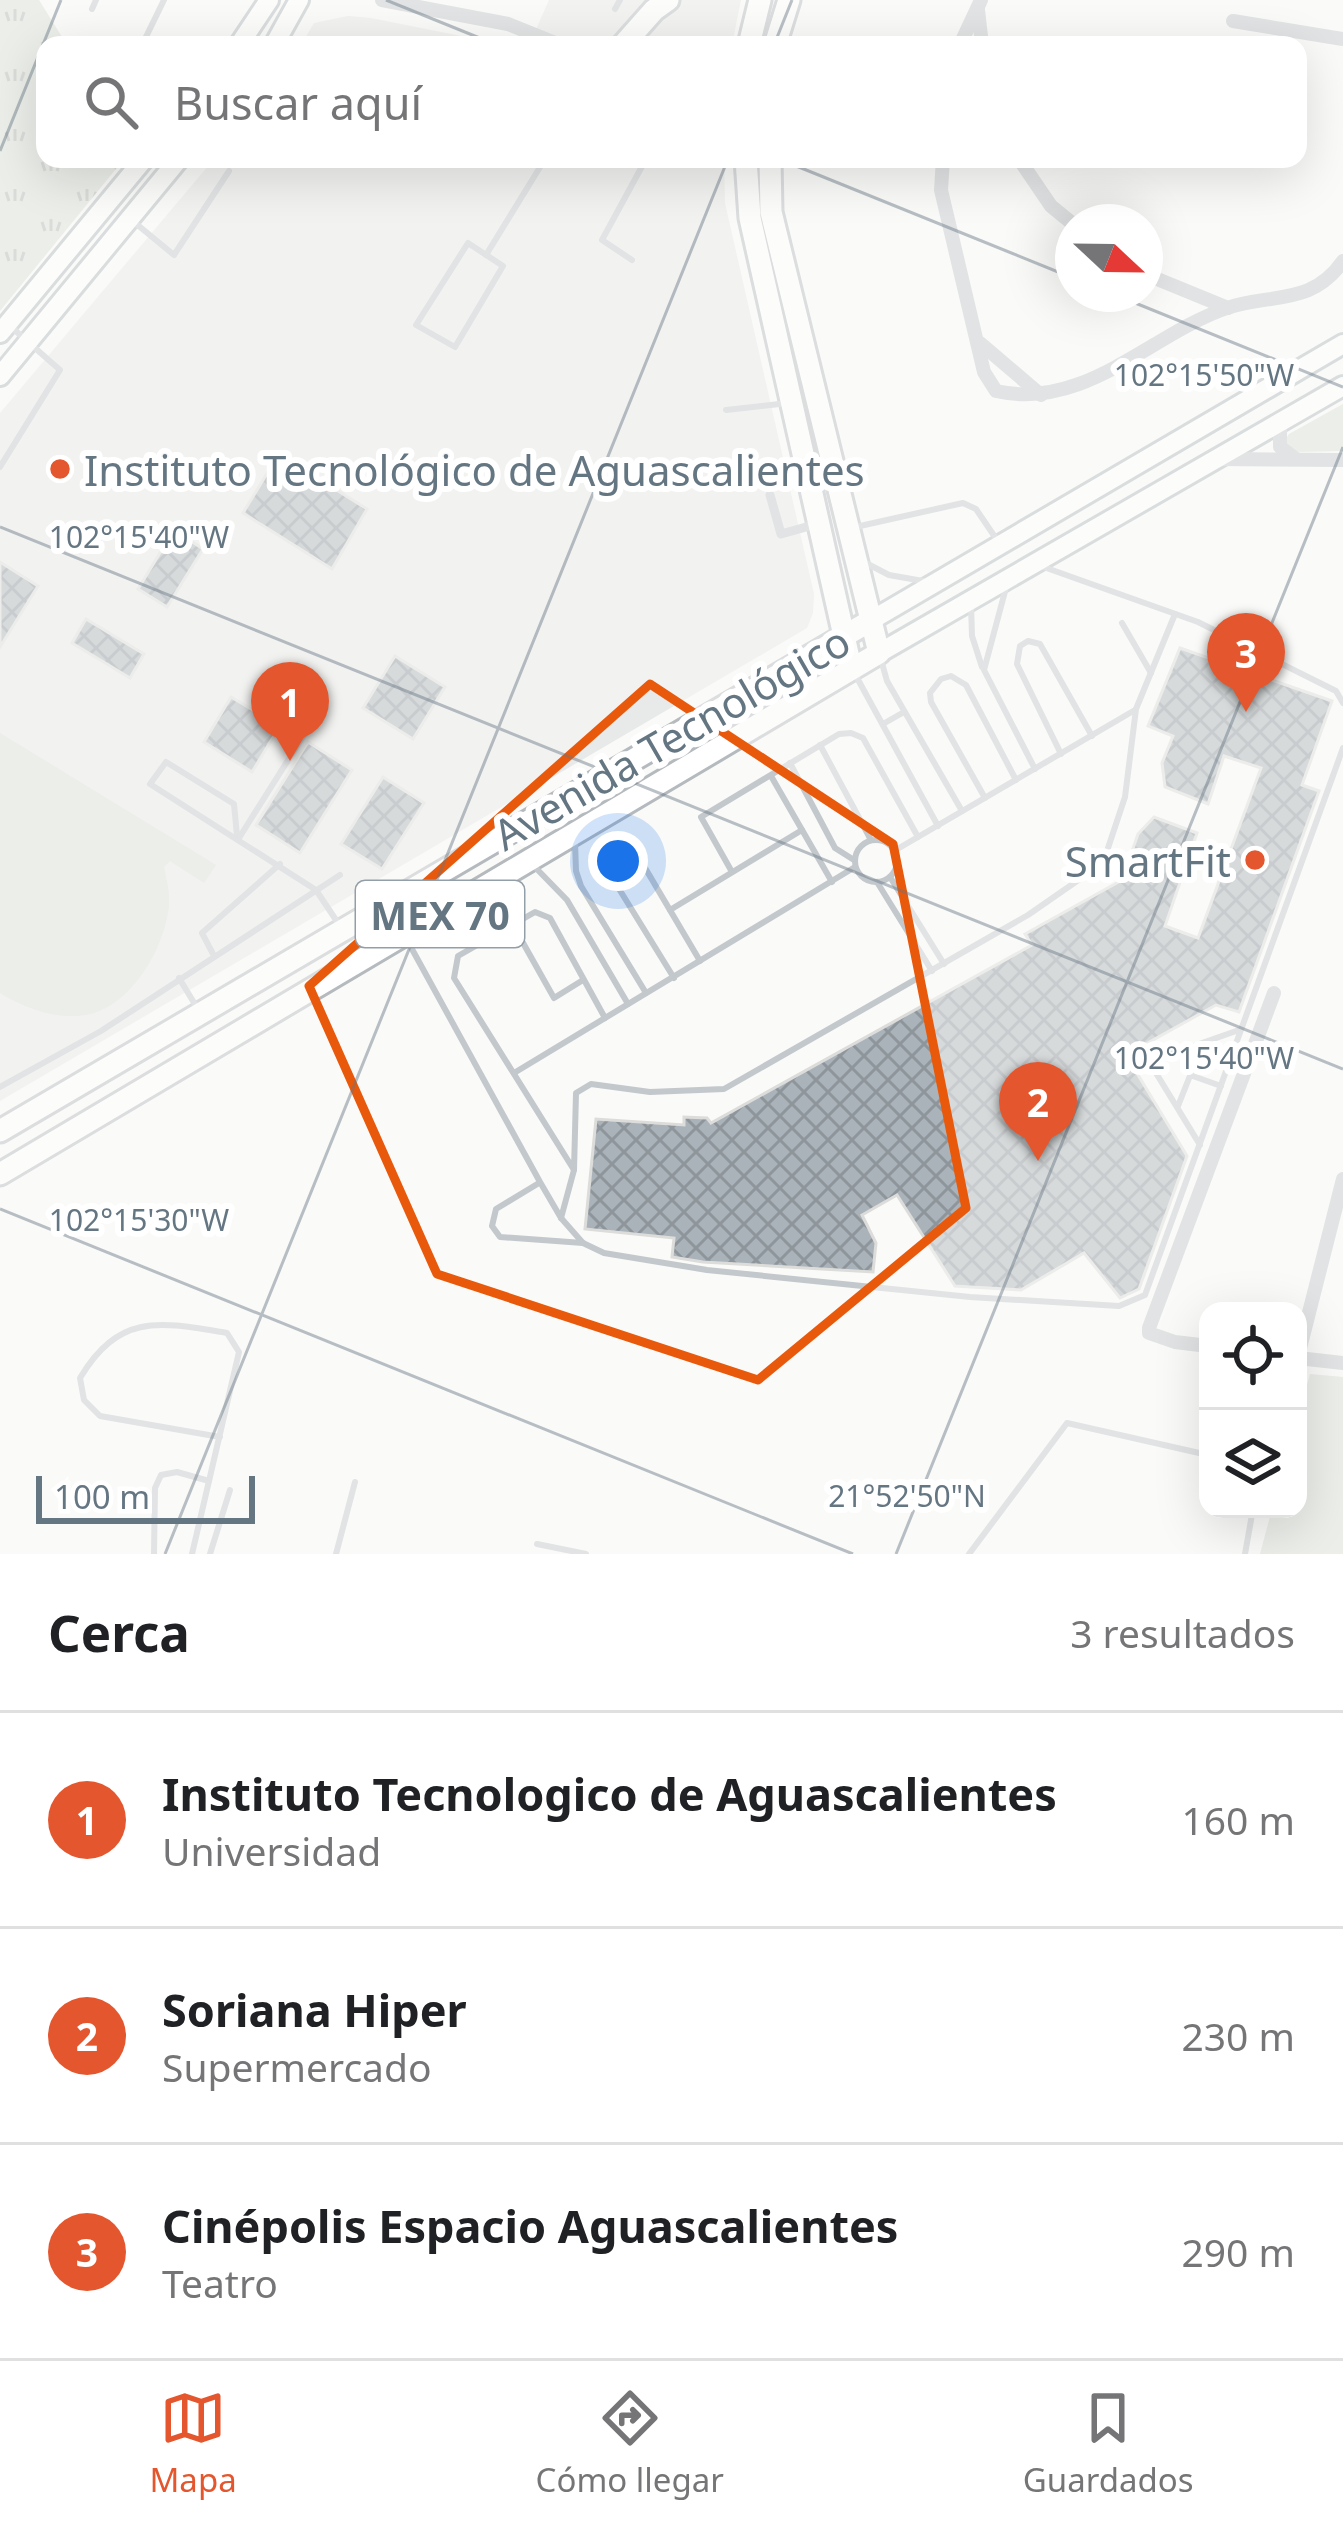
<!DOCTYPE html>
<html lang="es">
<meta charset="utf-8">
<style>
body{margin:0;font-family:"Noto Sans",sans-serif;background:#f2f2f2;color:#202124}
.controls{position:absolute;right:36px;bottom:36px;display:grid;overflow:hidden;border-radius:24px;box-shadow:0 12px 48px #0002}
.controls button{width:108px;height:108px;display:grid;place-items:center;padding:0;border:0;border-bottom:3px solid #e0e0e0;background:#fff;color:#202124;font:60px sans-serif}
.compass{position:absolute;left:1055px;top:204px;width:108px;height:108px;border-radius:50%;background:#fff;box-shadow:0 12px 48px #0002;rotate:112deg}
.scale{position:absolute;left:36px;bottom:30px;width:219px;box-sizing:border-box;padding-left:12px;border:6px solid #657683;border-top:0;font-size:33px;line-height:42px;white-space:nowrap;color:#657683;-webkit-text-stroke:9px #fff;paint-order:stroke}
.you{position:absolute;left:618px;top:861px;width:42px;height:42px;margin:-30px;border:9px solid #fff;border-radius:50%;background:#1a73e8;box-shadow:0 0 0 18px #1a73e833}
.badge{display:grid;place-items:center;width:78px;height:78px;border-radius:50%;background:#e4572e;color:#fff;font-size:39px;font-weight:700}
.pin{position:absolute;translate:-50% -99px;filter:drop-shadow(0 3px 6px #0008)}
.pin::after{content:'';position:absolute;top:63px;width:42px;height:36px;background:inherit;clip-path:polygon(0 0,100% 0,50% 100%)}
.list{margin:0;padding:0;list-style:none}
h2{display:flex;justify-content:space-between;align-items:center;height:156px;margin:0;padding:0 48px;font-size:51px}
h2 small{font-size:39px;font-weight:400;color:#757577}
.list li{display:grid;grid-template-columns:78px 1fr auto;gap:36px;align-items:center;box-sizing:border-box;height:216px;padding:0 48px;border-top:3px solid #e0e0e0}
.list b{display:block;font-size:45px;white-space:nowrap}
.list p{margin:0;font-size:39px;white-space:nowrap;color:#757577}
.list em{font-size:39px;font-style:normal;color:#757577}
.icon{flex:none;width:66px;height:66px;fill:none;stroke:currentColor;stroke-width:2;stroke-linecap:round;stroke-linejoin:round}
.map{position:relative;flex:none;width:1343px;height:1554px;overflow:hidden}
.search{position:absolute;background:#fff;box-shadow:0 12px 48px #0002;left:36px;right:36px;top:36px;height:132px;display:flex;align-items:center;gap:30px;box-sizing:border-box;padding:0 42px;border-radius:24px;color:#757577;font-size:45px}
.sheet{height:804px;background:#fff}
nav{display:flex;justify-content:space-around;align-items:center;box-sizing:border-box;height:168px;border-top:3px solid #e0e0e0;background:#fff;font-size:33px;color:#757577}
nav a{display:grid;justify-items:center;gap:6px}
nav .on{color:#e4572e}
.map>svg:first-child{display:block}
.built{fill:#e8e9e9}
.green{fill:#dadfd7}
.park{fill:url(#park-tufts)}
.building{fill:url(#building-cross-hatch);stroke:#dcdcda;stroke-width:3}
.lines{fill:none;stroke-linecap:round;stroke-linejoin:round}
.secondary-casing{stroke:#b3babf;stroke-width:24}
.primary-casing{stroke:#b5babe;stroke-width:27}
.service{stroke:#c3c8cc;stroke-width:6}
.pedestrian{stroke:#c3c8cc;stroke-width:9}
.minor{stroke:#c3c8cc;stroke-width:14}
.secondary{stroke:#fff;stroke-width:18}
.primary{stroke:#fff;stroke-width:21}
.marked{fill:none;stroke:#e8590c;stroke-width:9;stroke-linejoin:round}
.ticks{fill:none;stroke:#657683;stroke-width:3;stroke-opacity:0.45}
.poi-dot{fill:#e4572e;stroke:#fff;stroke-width:4.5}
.labels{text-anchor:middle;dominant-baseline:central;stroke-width:12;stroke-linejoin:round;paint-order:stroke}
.shield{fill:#fff;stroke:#939fa8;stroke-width:3}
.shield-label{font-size:39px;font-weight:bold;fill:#657683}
.poi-label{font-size:42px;fill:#657683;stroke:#fff;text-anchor:start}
.street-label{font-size:42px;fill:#657683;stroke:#fff}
.ticks-label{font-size:30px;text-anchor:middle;fill:#657683;stroke:#fff;stroke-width:12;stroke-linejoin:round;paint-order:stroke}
</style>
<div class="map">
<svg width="1343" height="1554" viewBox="0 0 1343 1554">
<defs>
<pattern id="park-tufts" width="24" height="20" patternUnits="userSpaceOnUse" patternTransform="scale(3)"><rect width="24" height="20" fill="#dadfd7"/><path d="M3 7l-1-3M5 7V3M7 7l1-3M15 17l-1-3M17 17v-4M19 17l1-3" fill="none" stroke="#b4b9b4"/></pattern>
<pattern id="building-cross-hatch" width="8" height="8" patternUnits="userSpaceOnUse" patternTransform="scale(3)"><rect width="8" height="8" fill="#aab3b9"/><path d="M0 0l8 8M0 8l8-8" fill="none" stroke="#8e969c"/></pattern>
</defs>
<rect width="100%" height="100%" fill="#fafaf8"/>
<g class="built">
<path d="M 549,0 L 741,0 L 732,45 L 529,45 Z"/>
<path d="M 348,16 L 371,18 L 506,45 L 301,45 L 314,23 Z"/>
<path d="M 214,159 L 724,159 L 725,203 L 814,594 L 813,613 L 807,628 L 0,1101 L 0,413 Z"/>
</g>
<g class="green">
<path d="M 1343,404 L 1343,451 L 1294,452 L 1284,442 L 1289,434 Z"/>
<path d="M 0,733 L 216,865 L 204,883 L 170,861 L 164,867 C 166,878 170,891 169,904 C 166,945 133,1004 90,1014 C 58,1021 27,1009 0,993 Z"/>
<path d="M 1310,1374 L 1343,1377 L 1343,1554 L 1260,1554 L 1272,1509 L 1298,1509 L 1298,1418 Z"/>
</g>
<path class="park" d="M 0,0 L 39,0 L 67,45 L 45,45 L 45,159 L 124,159 L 0,311 Z"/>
<g class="building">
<path d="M 279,454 L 367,509 L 332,569 L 243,513 Z"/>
<path d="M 174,530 L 203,549 L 167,607 L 138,589 Z"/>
<path d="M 0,562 L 38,586 L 0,647 Z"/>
<path d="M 86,619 L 144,654 L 130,678 L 72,643 Z"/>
<path d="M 1180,648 L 1332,701 L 1302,785 L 1319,791 L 1239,1012 L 1216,1005 L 1126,1055 L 1187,1156 L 1139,1289 L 1120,1298 L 1084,1253 L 1021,1290 L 955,1286 L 897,1195 L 862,1215 L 876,1243 L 873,1272 L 703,1262 L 672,1257 L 674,1238 L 585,1229 L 596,1119 L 684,1125 L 684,1117 L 707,1118 L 711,1123 L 1032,945 L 1025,934 L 1122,880 L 1138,834 L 1154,817 L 1197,833 L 1165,926 L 1198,938 L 1261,768 L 1224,756 L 1208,804 L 1165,787 L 1162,763 L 1173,736 L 1148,726 Z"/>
<path d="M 395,656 L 445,687 L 413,739 L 363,708 Z"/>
<path d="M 231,697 L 280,726 L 252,772 L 204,742 Z"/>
<path d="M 308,742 L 352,770 L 300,853 L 256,825 Z"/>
<path d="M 383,777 L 424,803 L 382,869 L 341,844 Z"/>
</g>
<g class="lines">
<defs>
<g id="secondary">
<path d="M 239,45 L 269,0"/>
<path d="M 274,45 L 299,0"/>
<path d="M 0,333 L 144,159"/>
<path d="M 0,376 L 179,159"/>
<path d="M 870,621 L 1343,344"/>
<path d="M 879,653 L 1343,386"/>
</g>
<g id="primary">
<path d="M 623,45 L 654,10 L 668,0"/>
<path d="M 749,45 L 760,0"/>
<path d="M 775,45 L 789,0"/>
<path d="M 746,159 L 750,218 L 851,667"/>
<path d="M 0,1131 L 870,621"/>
<path d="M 0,1174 L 879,653 L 771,212 L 770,159"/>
</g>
</defs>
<use href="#secondary" class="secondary-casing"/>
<use href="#primary" class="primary-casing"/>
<g class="service">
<path d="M 92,9 L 96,0"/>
<path d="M 615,9 L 620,0"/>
<path d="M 142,45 L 164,0"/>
<path d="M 134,222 L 174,255 L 229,171"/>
<path d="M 468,243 L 503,266 L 455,347 L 416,325 Z"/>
<path d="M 486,255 L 545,159"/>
<path d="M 632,260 L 602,240 L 646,159"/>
<path d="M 726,410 L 788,403"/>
<path d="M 0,467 L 60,370 L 10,326"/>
<path d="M 851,528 L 963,503 L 976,509 L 997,540"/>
<path d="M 862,561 L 889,575 L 923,581"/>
<path d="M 1038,565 L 1198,622 L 1336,691 L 1343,703"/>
<path d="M 1007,584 L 984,670 L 1035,769"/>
<path d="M 971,604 L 972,636 L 982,667"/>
<path d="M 1122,623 L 1151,673"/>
<path d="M 880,656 L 887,681 L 962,811"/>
<path d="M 856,676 L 938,826"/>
<path d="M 883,724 L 904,712"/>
<path d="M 820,745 L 871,840"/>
<path d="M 1061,754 L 1017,664 L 1020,646 L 1028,641 L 1040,644 L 1092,736"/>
<path d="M 790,763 L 835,848 L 854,860"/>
<path d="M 771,776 L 832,882"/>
<path d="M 985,798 L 931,702 L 930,693 L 941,679 L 951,676 L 966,685 L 1016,780"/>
<path d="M 237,836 L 234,804 L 166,762 L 150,784 L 316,890 L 340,926"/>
<path d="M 239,838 L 317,714"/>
<circle cx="876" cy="861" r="21"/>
<path d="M 575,842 L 576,871 L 581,886 L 646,993"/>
<path d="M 894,851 L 1135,710"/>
<path d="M 531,863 L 567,900 L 628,1004"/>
<path d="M 732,872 L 701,817 L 839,734 L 851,733 L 863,738 L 918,837"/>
<path d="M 890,877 L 944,964"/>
<path d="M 877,882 L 932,971"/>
<path d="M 670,910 L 802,830"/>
<path d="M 513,925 L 554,998 L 583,980"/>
<path d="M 407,940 L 540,1182 L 561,1218 L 583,1243 L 604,1253 L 707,1270 L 970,1297 L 1119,1306 L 1145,1295 L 1343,748"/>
<path d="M 213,954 L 202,933 L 280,864"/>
<path d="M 179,978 L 199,1011"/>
<path d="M 674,978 L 616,884 L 620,862 L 632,855 L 641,861 L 700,961"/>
<path d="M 605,1018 L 550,918 L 535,912 L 458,956 L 454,978 L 574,1170 L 576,1093 L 591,1084 L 650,1092 L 724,1089 L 1028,915 L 1103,863 L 1125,797 L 1136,709 L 1175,614"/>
<path d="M 514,1073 L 855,867"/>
<path d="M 1190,1075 L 1221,1086"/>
<path d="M 0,1087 L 101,1031 L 340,875"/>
<path d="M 1178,1106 L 1203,1043"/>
<path d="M 1200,1145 L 1156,1073 L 1165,1056 L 1239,1030"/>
<path d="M 539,1183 L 496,1209 L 492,1226 L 500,1237 L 583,1243"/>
<path d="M 561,1218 L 574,1170"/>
<path d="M 209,1481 L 239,1352 L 227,1333 C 160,1322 120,1312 80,1378 L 84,1400 L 100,1416 L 220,1437"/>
<path d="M 537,1544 L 586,1554"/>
<path d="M 154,1554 L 155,1488 L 161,1475 L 177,1472 L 209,1481 L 192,1554"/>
<path d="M 210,1554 L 230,1490"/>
<path d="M 336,1554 L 355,1482"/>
<path d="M 969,1554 L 1067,1423 L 1208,1455"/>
<path d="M 1245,1554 L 1253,1509"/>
</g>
<path class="pedestrian" d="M 770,495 L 781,534 L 817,524"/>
<g class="minor">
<path d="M 382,0 L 508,24 L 560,45"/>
<path d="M 978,10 L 982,45"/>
<path d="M 1233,21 L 1343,39"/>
<path d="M 960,45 L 981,0"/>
<path d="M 943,159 L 941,190 L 984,372 L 996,391 C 1085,411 1151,334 1227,308 C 1271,293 1312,306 1343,261"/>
<path d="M 1019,159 L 1051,206 L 1073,224"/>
<path d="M 1145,274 L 1228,308"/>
<path d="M 980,343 L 1041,395"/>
<path d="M 1280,423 L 1280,447 L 1296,459"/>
<path d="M 1219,459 L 1343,460"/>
<path d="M 1208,1346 L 1175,1342 L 1149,1333 L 1149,1328 L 1274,993"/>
<path d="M 1298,1356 L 1343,1179"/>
<path d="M 1298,1358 L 1343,1363"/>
</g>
<use href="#secondary" class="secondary"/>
<use href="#primary" class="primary"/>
</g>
<path d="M0 0H1343V1554H0ZM 650,684 L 893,844 L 966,1208 L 758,1380 L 437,1274 L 309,986 Z" fill="#fafaf8" fill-opacity=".55" fill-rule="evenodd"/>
<path class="marked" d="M 650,684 L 893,844 L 966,1208 L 758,1380 L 437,1274 L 309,986 Z"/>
<path class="ticks" d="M 386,0 L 497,45M 774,45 L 792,0M 0,151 L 61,0M 779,159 L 1073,278M 1113,294 L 1343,387M 0,527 L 1343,1069M 0,1209 L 853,1554M 165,1554 L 728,159M 896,1554 L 1343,447"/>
<g class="poi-dot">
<circle cx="60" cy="469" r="12"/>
<circle cx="1255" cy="860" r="12"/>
</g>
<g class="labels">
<rect class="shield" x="356" y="881" width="168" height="66" rx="9"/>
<g class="shield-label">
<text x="440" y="914">MEX 70</text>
</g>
<g class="poi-label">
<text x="84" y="469">Instituto Tecnológico de Aguascalientes</text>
<text x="1231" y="860" text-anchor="end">SmartFit</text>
</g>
<g class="street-label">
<text transform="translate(671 737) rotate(-30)">Avenida Tecnológico</text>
</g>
</g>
<g class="ticks-label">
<text x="1204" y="386">102°15'50"W</text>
<text x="139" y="548">102°15'40"W</text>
<text x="1204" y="1069">102°15'40"W</text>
<text x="139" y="1231">102°15'30"W</text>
<text x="907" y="1507">21°52'50"N</text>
</g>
</svg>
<div class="controls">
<button><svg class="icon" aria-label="locate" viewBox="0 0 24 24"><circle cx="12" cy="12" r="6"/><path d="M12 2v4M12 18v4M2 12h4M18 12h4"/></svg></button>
<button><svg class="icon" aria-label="layers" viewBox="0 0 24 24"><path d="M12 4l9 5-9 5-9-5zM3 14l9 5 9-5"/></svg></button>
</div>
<svg class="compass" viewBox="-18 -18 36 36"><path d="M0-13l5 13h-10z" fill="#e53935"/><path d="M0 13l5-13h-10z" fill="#757577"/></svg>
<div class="scale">100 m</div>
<div class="you"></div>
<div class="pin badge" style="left:290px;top:761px">1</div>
<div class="pin badge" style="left:1038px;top:1161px">2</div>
<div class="pin badge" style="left:1246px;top:712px">3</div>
<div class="search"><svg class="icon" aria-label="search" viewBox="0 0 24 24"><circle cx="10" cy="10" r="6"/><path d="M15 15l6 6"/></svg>Buscar aquí</div>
</div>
<section class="sheet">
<h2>Cerca<small>3 resultados</small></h2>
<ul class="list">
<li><span class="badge">1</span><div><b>Instituto Tecnologico de Aguascalientes</b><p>Universidad</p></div><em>160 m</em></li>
<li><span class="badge">2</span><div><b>Soriana Hiper</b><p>Supermercado</p></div><em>230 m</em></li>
<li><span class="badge">3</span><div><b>Cinépolis Espacio Aguascalientes</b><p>Teatro</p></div><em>290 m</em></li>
</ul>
</section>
<nav>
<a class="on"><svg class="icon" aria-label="map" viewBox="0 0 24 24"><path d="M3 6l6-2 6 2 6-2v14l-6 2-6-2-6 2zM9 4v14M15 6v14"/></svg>Mapa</a>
<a><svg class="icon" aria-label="directions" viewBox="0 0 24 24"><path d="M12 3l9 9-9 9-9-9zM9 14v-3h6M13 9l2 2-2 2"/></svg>Cómo llegar</a>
<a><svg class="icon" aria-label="saved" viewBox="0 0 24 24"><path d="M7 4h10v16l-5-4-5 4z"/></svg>Guardados</a>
</nav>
